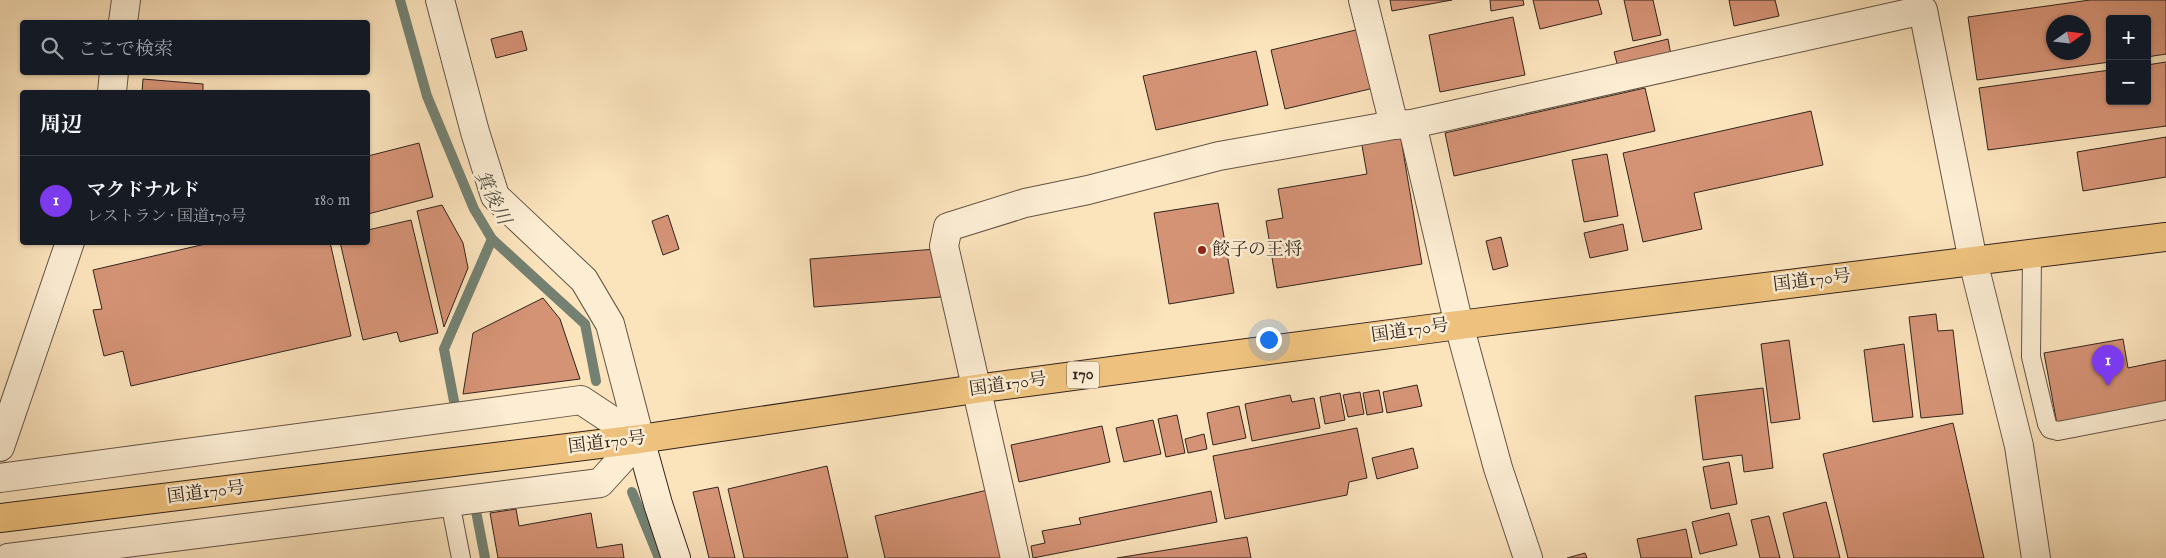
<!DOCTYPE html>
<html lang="ja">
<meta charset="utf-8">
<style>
body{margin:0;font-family:"IM FELL English","Noto Serif JP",serif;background:#242831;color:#f1f3f6}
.controls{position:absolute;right:15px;top:15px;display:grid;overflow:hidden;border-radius:5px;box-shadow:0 1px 4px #0004}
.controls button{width:45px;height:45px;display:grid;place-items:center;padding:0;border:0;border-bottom:1px solid #363941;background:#171b24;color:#f1f3f6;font:25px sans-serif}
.compass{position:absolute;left:2046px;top:15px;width:45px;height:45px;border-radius:50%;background:#171b24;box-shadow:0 1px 4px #0004;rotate:76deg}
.you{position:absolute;left:1268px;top:339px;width:18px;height:18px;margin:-12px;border:4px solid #fff;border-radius:50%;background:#1a73e8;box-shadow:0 0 0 8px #1a73e833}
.badge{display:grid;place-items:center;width:32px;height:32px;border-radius:50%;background:#7c3aed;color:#fff;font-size:16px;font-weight:700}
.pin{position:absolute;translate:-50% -41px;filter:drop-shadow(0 1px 2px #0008)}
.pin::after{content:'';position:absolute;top:26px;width:18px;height:15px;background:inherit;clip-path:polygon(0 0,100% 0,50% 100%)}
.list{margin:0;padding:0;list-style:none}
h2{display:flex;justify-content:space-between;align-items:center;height:65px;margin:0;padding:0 20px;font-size:21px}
h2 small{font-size:16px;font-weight:400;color:#9ea1a6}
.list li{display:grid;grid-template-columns:32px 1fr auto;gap:15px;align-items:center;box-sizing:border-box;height:90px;padding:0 20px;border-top:1px solid #363941}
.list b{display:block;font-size:19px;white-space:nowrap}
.list p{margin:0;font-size:16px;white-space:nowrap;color:#9ea1a6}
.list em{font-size:16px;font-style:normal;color:#9ea1a6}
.icon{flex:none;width:28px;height:28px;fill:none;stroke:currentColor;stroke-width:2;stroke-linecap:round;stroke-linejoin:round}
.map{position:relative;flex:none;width:2166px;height:558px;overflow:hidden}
.search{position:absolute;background:#171b24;box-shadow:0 1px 4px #0004;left:20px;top:20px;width:350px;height:55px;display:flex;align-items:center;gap:12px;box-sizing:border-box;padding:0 18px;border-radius:5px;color:#9ea1a6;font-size:19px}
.panel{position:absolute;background:#171b24;box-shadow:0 1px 4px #0004;left:20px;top:90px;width:350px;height:155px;border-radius:5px}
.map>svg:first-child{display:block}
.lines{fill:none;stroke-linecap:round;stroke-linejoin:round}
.stream{stroke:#748172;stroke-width:10}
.building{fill:#d59376;stroke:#32241d;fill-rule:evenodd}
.lane-casing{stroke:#645445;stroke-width:20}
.street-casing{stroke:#645445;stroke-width:30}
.secondary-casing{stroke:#32241d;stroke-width:30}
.highway-casing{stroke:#32241d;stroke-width:30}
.lane{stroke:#fcedd3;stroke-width:18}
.street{stroke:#fcedd3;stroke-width:28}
.secondary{stroke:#fcedd3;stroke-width:28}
.highway{stroke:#eec27e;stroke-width:28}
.poi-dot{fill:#8f2418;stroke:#fcedd3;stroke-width:2}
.labels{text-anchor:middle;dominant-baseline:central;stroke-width:5;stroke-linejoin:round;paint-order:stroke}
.shield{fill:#fcedd3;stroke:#6f6054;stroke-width:1}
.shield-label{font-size:16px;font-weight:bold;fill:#32241d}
.poi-label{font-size:18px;fill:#32241d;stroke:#fcedd3;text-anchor:start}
.street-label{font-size:18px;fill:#32241d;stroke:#fcedd3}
.water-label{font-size:19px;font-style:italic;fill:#535248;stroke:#fcedd3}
</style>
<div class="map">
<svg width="2166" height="558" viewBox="0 0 2166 558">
<rect width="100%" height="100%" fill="#fbe3bc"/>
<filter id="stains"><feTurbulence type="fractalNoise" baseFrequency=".004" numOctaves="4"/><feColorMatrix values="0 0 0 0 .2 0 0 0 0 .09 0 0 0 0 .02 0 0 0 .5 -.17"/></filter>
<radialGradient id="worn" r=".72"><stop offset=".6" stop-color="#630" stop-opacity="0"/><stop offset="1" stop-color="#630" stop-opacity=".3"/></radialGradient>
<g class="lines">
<g class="stream">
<path d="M 400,0 L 427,96 L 474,209 L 492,239 L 585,324 L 596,381"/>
<path d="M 454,401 L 444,349 L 492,239"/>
<path d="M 632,492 L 659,558"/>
<path d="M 476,511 L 485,558"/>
</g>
</g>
<g class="building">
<path d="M 1390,0 L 1452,0 L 1392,11 Z"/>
<path d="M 1490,0 L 1523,0 L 1524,5 L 1491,11 Z"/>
<path d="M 1533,0 L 1598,0 L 1602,14 L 1540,29 Z"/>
<path d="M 1624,0 L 1653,0 L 1661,35 L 1633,41 Z"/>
<path d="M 1729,0 L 1775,0 L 1779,16 L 1734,26 Z"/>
<path d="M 2090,0 L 2166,0 L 2166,54 L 2147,57 L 2147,19 L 2110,19 L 2110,62 L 1977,80 L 1968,17 ZM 2054,22 L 2084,22 L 2084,52 L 2054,52 Z"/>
<path d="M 1513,17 L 1525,75 L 1440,92 L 1429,35 Z"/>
<path d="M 1360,29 L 1374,88 L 1285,109 L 1271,50 Z"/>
<path d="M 522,31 L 527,50 L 496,58 L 491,39 Z"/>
<path d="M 1668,39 L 1671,55 L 1618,67 L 1614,52 Z"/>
<path d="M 1256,51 L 1268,105 L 1156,130 L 1143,76 Z"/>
<path d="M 2166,62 L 2166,126 L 1988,150 L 1979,88 L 2110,70 L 2110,101 L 2147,101 L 2147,65 Z"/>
<path d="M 143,79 L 203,84 L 203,92 L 142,92 Z"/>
<path d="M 1645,88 L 1655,131 L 1454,176 L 1445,133 Z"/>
<path d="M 1811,111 L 1823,165 L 1694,193 L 1702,229 L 1643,242 L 1623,153 Z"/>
<path d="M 1400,133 L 1422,264 L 1277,288 L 1266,221 L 1283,218 L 1278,189 L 1367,174 L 1361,140 Z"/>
<path d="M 2166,137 L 2166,177 L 2083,191 L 2077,152 Z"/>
<path d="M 419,143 L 433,197 L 368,214 L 368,156 Z"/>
<path d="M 1607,154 L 1618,216 L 1584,222 L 1572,160 Z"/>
<path d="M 1218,203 L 1234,293 L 1169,304 L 1154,213 Z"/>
<path d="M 442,205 L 463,243 L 468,268 L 444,327 L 417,211 Z"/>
<path d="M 668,215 L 679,249 L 663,255 L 652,221 Z"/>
<path d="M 411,220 L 438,333 L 400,342 L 397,332 L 363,340 L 340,242 L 368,242 L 368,230 Z"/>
<path d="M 1623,224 L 1628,250 L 1590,258 L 1584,233 Z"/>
<path d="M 1501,237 L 1508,266 L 1493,270 L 1486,241 Z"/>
<path d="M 214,242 L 330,242 L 351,336 L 131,386 L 123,351 L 104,356 L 93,310 L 102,309 L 93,270 Z"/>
<path d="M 936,249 L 941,297 L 814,307 L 810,259 Z"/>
<path d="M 543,298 L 560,319 L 580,379 L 463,394 L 473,333 Z"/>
<path d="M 1936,314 L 1938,331 L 1953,330 L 1963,414 L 1921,418 L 1909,317 Z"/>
<path d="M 2123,339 L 2128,368 L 2166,360 L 2166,404 L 2057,424 L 2044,353 Z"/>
<path d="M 1789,340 L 1800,419 L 1771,423 L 1761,344 Z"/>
<path d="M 1904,344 L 1913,417 L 1873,422 L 1864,350 Z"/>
<path d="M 1417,385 L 1422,406 L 1387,413 L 1383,392 Z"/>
<path d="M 1763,388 L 1773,468 L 1744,472 L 1742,455 L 1703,460 L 1695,396 Z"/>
<path d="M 1379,390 L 1383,412 L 1367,415 L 1363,393 Z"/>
<path d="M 1360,392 L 1364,414 L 1348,417 L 1343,395 Z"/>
<path d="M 1340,393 L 1345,420 L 1325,424 L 1320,397 Z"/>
<path d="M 1290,395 L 1292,402 L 1314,398 L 1320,428 L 1252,441 L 1245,404 Z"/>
<path d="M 1239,406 L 1246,438 L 1213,445 L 1207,413 Z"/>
<path d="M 1177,415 L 1185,453 L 1166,457 L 1158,419 Z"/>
<path d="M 1153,420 L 1161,454 L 1124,462 L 1116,428 Z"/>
<path d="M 1953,423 L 1984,558 L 1848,558 L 1823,454 Z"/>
<path d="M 1102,426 L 1110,462 L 1019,482 L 1011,445 Z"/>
<path d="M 1357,428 L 1367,478 L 1349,482 L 1347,495 L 1225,519 L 1213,456 Z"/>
<path d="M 1204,434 L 1207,449 L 1188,453 L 1185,439 Z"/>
<path d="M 1413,448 L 1418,468 L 1377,479 L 1372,458 Z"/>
<path d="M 1729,462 L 1737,504 L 1711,509 L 1703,467 Z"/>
<path d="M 827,466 L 848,558 L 744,558 L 728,489 Z"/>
<path d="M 718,487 L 735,558 L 709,558 L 693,492 Z"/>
<path d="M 992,489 L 1008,558 L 885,558 L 875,516 Z"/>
<path d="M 1211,491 L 1217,522 L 1033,558 L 1031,546 L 1045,543 L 1042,531 L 1081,524 L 1079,518 Z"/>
<path d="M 1826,502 L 1840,558 L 1794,558 L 1783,513 Z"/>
<path d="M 516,509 L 519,526 L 591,513 L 597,548 L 622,544 L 624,558 L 498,558 L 490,513 Z"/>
<path d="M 1729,513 L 1737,545 L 1700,554 L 1692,522 Z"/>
<path d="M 1769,516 L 1780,558 L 1760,558 L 1751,520 Z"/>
<path d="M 1686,529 L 1692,558 L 1641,558 L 1637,539 Z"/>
<path d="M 1247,537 L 1251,558 L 1117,558 Z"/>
<path d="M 1585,553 L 1587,558 L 1567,558 Z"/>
</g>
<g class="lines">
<defs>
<g id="lane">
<path d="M 2032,254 L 2031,357 L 2047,424 L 2050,429 L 2058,431 L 2166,410"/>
<path d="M 450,502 L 461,558"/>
</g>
<g id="street">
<path d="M 440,0 L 475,132 L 495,196 L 584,280 L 610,324 L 640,439"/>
<path d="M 1363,0 L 1394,125"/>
<path d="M 123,22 L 126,0"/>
<path d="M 112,92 L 114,72"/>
<path d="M 1412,124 L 1459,325 L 1498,468 L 1528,558"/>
<path d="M 0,447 L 70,242"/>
<path d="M 0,478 L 581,400 L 640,439"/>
<path d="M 8,558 L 600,483 L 640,439"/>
<path d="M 1015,558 L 944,246 L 948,227 L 1025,203 L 1088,190 L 1219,156 L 1394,125 L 1412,124 L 1923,10 L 1973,261 L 2019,446 L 2036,558"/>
</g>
<path id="secondary" d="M 640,439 L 658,504 L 676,558"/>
<path id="highway" d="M 0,518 L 640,439 L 975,389 L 1459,325 L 2166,237"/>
</defs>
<use href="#lane" class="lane-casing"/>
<use href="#street" class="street-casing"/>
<use href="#secondary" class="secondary-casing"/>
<use href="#highway" class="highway-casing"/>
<use href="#lane" class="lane"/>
<use href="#street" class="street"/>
<use href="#secondary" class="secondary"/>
<use href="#highway" class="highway"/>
</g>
<circle class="poi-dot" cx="1202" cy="250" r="5"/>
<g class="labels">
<rect class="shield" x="1067" y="361.5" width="32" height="27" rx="4"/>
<g class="shield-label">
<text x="1083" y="375">170</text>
</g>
<g class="poi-label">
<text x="1212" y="250">餃子の王将</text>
</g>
<g class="street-label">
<text transform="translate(1812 281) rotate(-7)">国道170号</text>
<text transform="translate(1410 331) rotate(-8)">国道170号</text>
<text transform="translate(1008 385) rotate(-8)">国道170号</text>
<text transform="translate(607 443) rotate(-7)">国道170号</text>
<text transform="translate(206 493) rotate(-7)">国道170号</text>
</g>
<g class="water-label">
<text transform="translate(492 198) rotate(64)">箕後川</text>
</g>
</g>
<rect width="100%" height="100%" filter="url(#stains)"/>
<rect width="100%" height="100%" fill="url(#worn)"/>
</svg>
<div class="controls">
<button>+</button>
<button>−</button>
</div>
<svg class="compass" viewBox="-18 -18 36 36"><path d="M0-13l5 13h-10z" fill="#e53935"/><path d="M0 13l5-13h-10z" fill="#9ea1a6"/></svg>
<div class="you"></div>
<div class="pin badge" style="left:2108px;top:386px">1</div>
<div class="search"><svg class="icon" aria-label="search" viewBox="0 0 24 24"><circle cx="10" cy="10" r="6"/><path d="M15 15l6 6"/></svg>ここで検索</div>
<section class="panel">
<h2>周辺<small></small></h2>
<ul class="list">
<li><span class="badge">1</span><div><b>マクドナルド</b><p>レストラン · 国道170号</p></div><em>180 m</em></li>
</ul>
</section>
</div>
